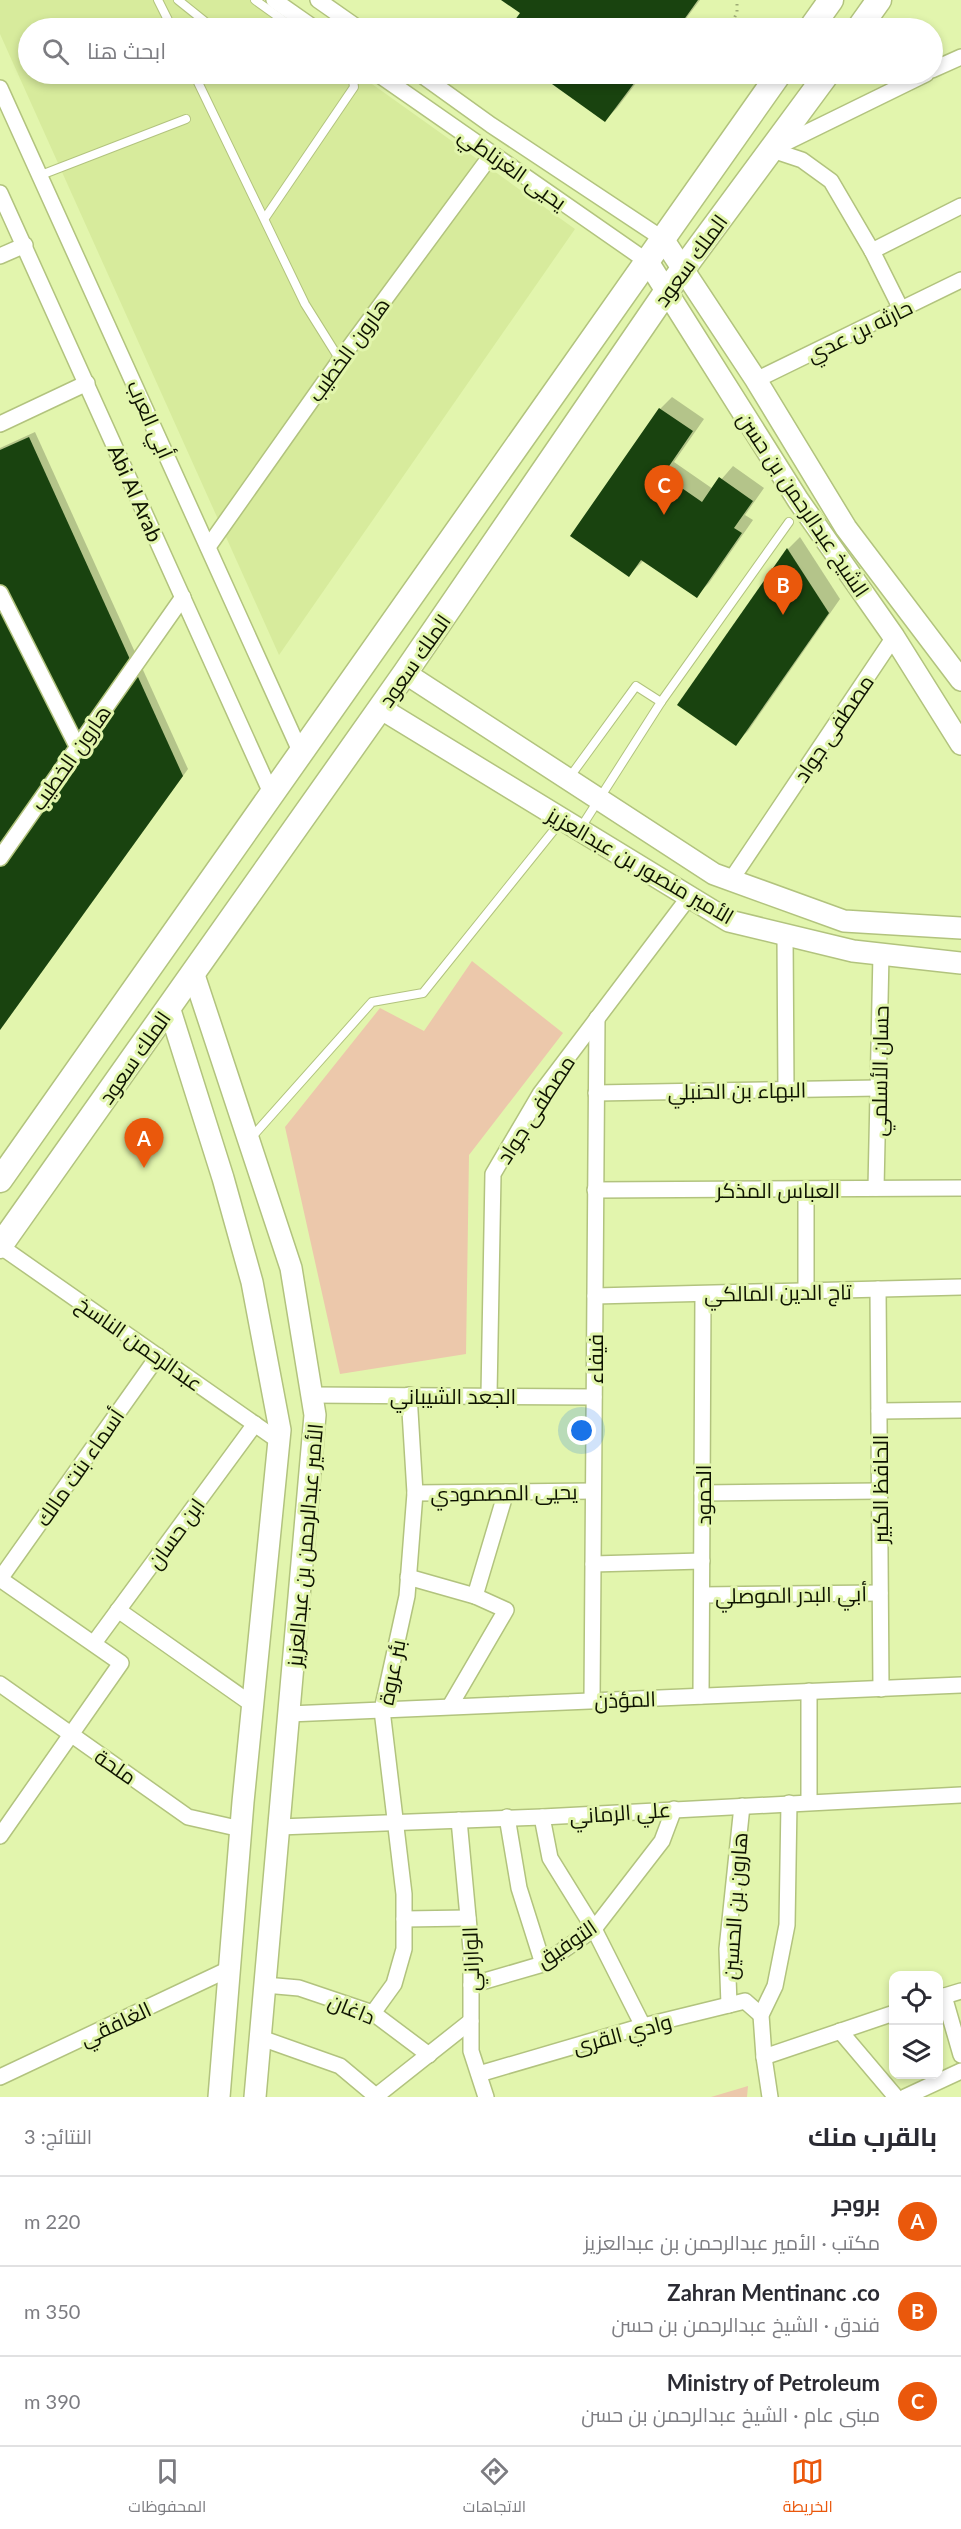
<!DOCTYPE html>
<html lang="ar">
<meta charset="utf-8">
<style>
body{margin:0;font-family:Lato,Cairo,sans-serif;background:#f7f7f7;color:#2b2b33;direction:rtl}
.controls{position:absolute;right:18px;bottom:18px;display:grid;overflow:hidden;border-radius:12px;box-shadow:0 3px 9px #0003}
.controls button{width:54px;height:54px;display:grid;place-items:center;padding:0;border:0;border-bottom:2px solid #e1e1e2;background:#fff;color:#2b2b33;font:30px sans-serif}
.you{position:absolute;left:582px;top:1431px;width:21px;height:21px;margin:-15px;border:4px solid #fff;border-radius:50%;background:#1a73e8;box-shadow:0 0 0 9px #1a73e833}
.badge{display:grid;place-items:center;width:39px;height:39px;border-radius:50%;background:#ea580c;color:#fff;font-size:20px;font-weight:700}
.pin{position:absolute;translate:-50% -50px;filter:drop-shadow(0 2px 3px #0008)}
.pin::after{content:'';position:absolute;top:32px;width:21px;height:18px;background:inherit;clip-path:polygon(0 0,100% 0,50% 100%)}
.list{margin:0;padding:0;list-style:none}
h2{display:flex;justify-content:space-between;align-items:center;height:78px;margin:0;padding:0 24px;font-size:26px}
h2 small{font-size:20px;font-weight:400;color:#7c7c81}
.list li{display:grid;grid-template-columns:39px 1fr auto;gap:18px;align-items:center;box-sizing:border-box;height:90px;padding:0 24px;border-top:2px solid #e1e1e2}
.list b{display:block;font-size:22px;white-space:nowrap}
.list p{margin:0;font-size:20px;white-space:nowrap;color:#7c7c81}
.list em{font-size:20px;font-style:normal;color:#7c7c81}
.icon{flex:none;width:33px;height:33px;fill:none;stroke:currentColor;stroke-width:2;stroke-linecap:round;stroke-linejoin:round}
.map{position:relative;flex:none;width:961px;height:2097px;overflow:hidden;direction:ltr}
.search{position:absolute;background:#fff;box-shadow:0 3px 9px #0003;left:18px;right:18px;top:18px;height:66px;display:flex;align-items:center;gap:15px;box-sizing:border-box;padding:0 21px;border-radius:33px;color:#7c7c81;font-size:22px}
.sheet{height:348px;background:#fff}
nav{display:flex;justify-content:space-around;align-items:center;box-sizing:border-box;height:84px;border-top:2px solid #e1e1e2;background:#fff;font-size:16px;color:#7c7c81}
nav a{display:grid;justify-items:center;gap:3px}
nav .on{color:#ea580c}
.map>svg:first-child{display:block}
.built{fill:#d7eb9c}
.green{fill:#ecc8ab}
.shadow{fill:#0003}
.building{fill:#19430f}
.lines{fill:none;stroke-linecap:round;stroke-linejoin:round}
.lane-casing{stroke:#b2c37e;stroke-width:10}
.street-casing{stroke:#b2c37e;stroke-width:18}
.secondary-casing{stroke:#b2c37e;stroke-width:24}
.primary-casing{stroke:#b2c37e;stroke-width:27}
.path{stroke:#9dab75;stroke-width:3;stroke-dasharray:1.5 4.5;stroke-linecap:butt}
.lane{stroke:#fff;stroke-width:8}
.street{stroke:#fff;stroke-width:15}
.secondary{stroke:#fff;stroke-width:21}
.primary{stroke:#fff;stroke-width:24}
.labels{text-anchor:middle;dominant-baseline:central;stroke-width:6;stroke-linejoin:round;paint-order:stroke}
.street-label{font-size:21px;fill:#0e1300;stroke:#e2f5ad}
</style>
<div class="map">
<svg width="961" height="2097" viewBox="0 0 961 2097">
<rect width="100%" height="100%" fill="#e2f5ad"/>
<path class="built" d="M 0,0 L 255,0 L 295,28 L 28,28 L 28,74 L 358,74 L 575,229 L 279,655 L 0,34 Z"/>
<g class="green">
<path d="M 472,961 L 563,1033 L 469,1155 L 466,1354 L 340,1374 L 285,1127 L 380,1008 L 424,1031 Z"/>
<path d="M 748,2086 L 747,2097 L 711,2097 Z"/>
</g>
<g class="shadow">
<path d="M 504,0 L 700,0 L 679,28 L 511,28 L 522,13 Z"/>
<path d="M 540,74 L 643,74 L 617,108 L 605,120 Z"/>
<path d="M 672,397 L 704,419 L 674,462 L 713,489 L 733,466 L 764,488 L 745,515 L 753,520 L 709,583 L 696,596 L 644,560 L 629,575 L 660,409 Z"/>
<path d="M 35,432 L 188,769 L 0,1030 L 0,448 Z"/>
<path d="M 800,537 L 840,599 L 748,731 L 735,744 L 679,704 L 788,549 Z"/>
</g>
<g class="building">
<path d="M 501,0 L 698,0 L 678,28 L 509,28 L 520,13 Z"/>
<path d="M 538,74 L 641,74 L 605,122 Z"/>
<path d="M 659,408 L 693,431 L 663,475 L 702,502 L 719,477 L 753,501 L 734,528 L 742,533 L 697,598 L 641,560 L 629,577 L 570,536 Z"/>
<path d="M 29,437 L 183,776 L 0,1030 L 0,450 Z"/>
<path d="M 787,548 L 829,613 L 736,746 L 677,705 Z"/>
</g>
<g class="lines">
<defs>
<g id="lane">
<path d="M 158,0 L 172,28"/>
<path d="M 178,0 L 213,28"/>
<path d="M 255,0 L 294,28"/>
<path d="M 194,74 L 305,304 L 340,360"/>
<path d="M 41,175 L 186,119"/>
<path d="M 265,218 L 354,87 L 352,74"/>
<path d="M 661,702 L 789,522"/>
<path d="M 569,778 L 636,686 L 661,702 L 580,829"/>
<path d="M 251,1138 L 372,1002 L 423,993 L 562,820"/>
</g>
<g id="street">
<path d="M 274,0 L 314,28"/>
<path d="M 318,0 L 358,28"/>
<path d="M 932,70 L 961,57"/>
<path d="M 378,74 L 648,262"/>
<path d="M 420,74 L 491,125 L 663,239"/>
<path d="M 0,88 L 300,751"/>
<path d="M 777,147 L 926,74"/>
<path d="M 772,150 L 802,160 L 831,181 L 872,251 L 901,309"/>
<path d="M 0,193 L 271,793"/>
<path d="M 872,251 L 961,206"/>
<path d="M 0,256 L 25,245"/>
<path d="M 756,380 L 961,280"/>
<path d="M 0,424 L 87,383"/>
<path d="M 208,547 L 340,360 L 492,154"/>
<path d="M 0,593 L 77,746"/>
<path d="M 0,858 L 183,597"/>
<path d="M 731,880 L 894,637"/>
<path d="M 785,935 L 786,1089"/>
<path d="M 596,1093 L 878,1088"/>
<path d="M 876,1188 L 881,954"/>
<path d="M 595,1190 L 961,1188"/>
<path d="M 0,1246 L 279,1441"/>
<path d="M 878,1289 L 881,1689"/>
<path d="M 806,1291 L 806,1189"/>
<path d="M 595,1296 L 961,1287"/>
<path d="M 312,1395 L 594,1397"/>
<path d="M 489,1395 L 493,1174 L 540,1094 L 689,897"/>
<path d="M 879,1411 L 961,1410"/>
<path d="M 415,1493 L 593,1491"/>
<path d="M 702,1493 L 879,1491"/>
<path d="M 593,1564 L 702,1561"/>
<path d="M 408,1577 L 475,1596"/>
<path d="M 0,1579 L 121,1663 L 0,1836"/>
<path d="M 0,1579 L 158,1356"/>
<path d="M 702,1595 L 880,1593"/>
<path d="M 118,1610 L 253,1705"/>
<path d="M 94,1643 L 255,1424"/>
<path d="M 0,1684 L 188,1817 L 241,1829"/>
<path d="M 809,1691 L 809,1802"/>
<path d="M 701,1696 L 703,1294"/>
<path d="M 592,1700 L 597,1018"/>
<path d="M 450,1706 L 506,1610 L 475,1596 L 506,1492"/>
<path d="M 289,1714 L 961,1685"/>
<path d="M 507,1817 L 519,1888 L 543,1964"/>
<path d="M 542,1817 L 550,1858 L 594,1929 L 643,2026"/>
<path d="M 459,1820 L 471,1949 L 471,2051 L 486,2097"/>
<path d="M 279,1827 L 542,1817 L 961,1795"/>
<path d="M 404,1919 L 468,1918"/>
<path d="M 265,1985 L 299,1988 L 373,2013 L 429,2055"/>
<path d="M 471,1985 L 543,1964 L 594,1929 L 662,1841 L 674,1809"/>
<path d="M 944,1996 L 961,2055"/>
<path d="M 938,1998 L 961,1991"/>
<path d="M 729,2005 L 727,1949 L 742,1806"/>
<path d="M 373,2013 L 394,1984 L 404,1949 L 404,1894 L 382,1710 L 407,1596 L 415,1493 L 409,1395"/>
<path d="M 840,2031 L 896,2097"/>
<path d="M 261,2038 L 340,2066 L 377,2097"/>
<path d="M 764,2057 L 894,2013"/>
<path d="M 479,2074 L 643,2026 L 745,2001 L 761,2015"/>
<path d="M 0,2077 L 229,1969"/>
<path d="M 375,2097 L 471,2021"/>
<path d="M 770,2097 L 764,2057 L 761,2015 L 775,1986 L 787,1925 L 789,1803"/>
<path d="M 905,2097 L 961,2071"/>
</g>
<g id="secondary">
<path d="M 663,239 L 756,380 L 846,528 L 961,680"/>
<path d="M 648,262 L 798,500 L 894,637 L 961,744"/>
<path d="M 405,673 L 714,874 L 844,921 L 961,928"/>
<path d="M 380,708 L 729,921 L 853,951 L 961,963"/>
<path d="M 193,972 L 291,1268 L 315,1415 L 255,2097"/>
<path d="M 169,1007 L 223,1178 L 252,1282 L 280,1430 L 243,1802 L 219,2097"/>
</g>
<g id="primary">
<path d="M 811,28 L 831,0"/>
<path d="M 859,28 L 879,0"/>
<path d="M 0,1180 L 779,74"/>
<path d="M 0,1246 L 405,673 L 666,292 L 827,74"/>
</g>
</defs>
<use href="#lane" class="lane-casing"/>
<use href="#street" class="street-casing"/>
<use href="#secondary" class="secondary-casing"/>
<use href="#primary" class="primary-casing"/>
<path class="path" d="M 730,28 L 737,12 L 737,0"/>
<use href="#lane" class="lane"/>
<use href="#street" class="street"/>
<use href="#secondary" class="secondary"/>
<use href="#primary" class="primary"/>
</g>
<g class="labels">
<g class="street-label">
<text transform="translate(513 168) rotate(35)">يحيى الغرناطي</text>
<text transform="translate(690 260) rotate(-54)">الملك سعود</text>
<text transform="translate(859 330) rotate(-26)">حارثه بن عدي</text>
<text transform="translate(348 349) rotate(-54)">هارون الخطيب</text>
<text transform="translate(151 419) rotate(66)">أبي العرب</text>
<text transform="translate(136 493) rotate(66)">Abi Al Arab</text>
<text transform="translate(804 504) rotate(56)">الشيخ عبدالرحمن بن حسن</text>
<text transform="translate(414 660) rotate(-55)">الملك سعود</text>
<text transform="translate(833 728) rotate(-56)">مصطفى جواد</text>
<text transform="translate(70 757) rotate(-55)">هارون الخطيب</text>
<text transform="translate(641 865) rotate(30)">الأمير منصور بن عبدالعزيز</text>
<text transform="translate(134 1057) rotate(-55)">الملك سعود</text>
<text transform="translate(879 1071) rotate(-89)">حسان الأسلمي</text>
<text transform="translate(737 1090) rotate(-1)">البهاء بن الحنبلي</text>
<text transform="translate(535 1109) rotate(-57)">مصطفى جواد</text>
<text x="778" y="1189">العباس المذكر</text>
<text transform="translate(778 1292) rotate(-1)">تاج الدين المالكي</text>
<text transform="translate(140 1343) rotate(35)">عبدالرحمن الناسخ</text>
<text transform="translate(594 1359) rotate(-90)">فيفاء</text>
<text x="453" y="1395">الجعد الشيباني</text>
<text transform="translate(79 1467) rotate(-55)">أسماء بنت مالك</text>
<text transform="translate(879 1489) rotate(-90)">الحافظ الكبير</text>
<text transform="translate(504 1492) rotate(-1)">يحيى المصمودي</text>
<text transform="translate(702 1495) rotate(-90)">الحمود</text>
<text transform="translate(175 1533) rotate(-54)">ابن حسان</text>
<text transform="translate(304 1545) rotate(-85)">الأمير عبدالرحمن بن عبدالعزيز</text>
<text transform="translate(791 1594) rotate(-1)">أبي البدر الموصلي</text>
<text transform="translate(391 1672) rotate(-79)">بئر عروة</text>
<text transform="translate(625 1699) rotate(-2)">المؤذن</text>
<text transform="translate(116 1766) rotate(35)">ملحة</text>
<text transform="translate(620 1812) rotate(-4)">علي الرماني</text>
<text transform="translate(734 1906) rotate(-86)">هارون بن الحسين</text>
<text transform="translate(566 1943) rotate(-34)">التوفيق</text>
<text transform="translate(470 1959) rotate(-92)">الواراني</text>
<text transform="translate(352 2008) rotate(22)">داغان</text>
<text transform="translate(115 2023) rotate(-25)">الغافقي</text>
<text transform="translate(622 2033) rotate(-15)">وادي القرى</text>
</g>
</g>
</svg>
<div class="controls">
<button><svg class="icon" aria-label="locate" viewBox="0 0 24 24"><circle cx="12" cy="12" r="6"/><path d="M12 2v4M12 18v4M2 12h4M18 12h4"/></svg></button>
<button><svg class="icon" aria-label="layers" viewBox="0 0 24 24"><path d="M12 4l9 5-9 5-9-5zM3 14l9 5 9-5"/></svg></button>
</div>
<div class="you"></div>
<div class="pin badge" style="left:144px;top:1168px">A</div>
<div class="pin badge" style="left:783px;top:615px">B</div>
<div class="pin badge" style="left:664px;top:515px">C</div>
<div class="search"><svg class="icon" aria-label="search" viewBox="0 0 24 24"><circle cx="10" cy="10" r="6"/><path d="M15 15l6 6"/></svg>ابحث هنا</div>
</div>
<section class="sheet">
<h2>بالقرب منك<small>النتائج: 3</small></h2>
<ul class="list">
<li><span class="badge">A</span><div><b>بروجر</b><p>مكتب · الأمير عبدالرحمن بن عبدالعزيز</p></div><em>220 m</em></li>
<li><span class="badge">B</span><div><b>Zahran Mentinanc .co</b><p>فندق · الشيخ عبدالرحمن بن حسن</p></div><em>350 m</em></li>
<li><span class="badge">C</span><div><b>Ministry of Petroleum</b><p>مبنى عام · الشيخ عبدالرحمن بن حسن</p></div><em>390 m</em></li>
</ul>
</section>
<nav>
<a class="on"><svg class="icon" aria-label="map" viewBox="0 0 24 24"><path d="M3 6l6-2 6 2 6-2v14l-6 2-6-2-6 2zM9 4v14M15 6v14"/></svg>الخريطة</a>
<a><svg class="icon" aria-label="directions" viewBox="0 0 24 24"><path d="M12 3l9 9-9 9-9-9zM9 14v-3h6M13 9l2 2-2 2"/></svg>الاتجاهات</a>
<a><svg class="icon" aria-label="saved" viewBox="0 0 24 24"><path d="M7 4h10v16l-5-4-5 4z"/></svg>المحفوظات</a>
</nav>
